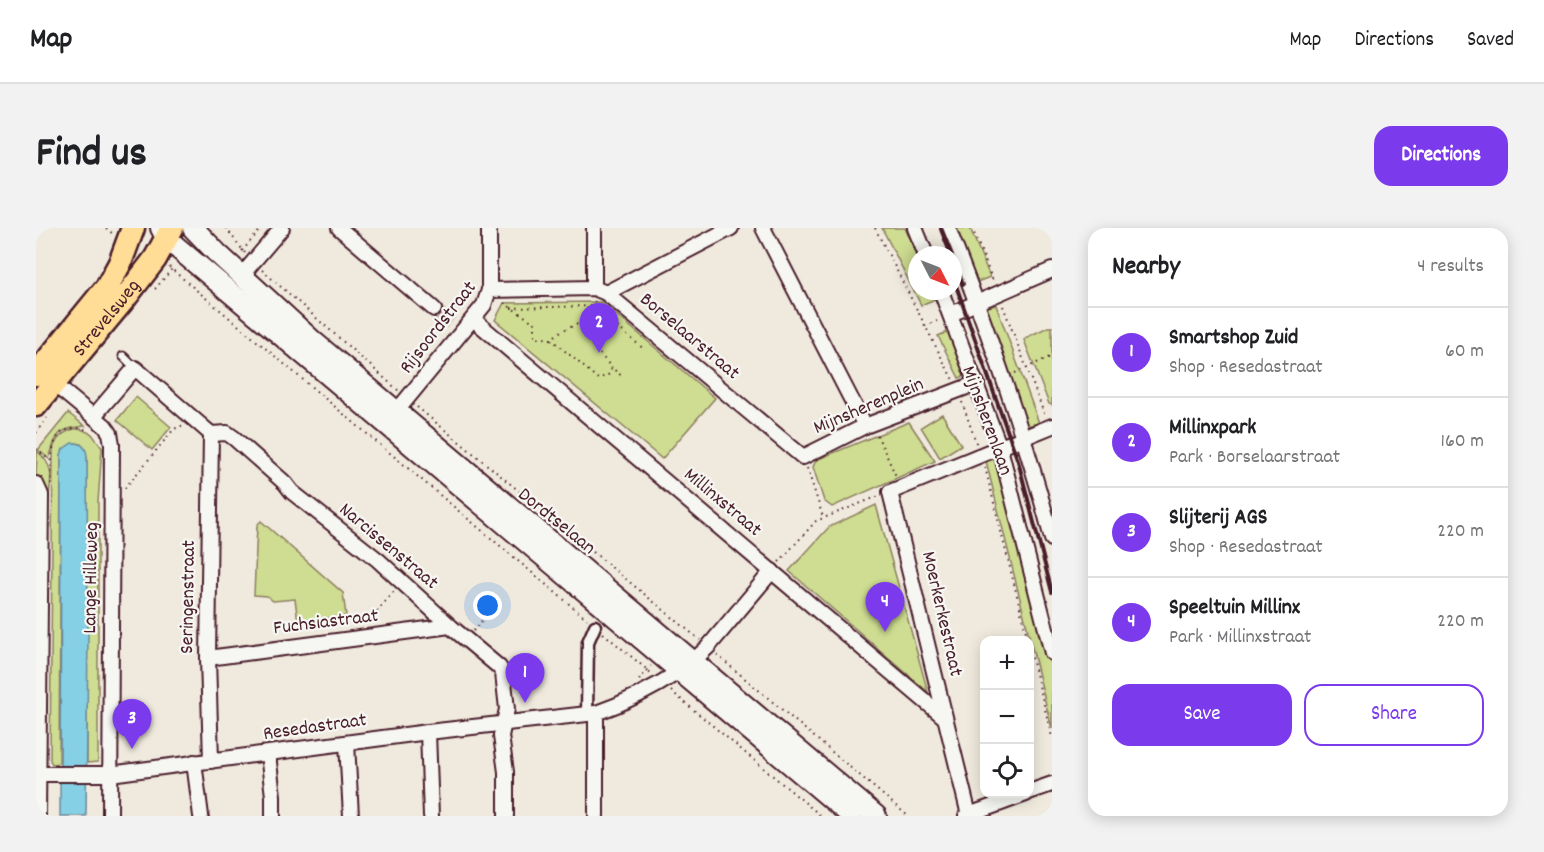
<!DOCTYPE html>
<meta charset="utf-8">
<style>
body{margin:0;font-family:Dekko,sans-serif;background:#f2f2f2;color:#202124}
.controls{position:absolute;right:18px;bottom:18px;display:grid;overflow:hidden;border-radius:12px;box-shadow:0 3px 15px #0003}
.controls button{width:54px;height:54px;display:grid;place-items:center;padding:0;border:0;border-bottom:2px solid #e0e0e0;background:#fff;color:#202124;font:30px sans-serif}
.compass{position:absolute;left:872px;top:18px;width:54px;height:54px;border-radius:50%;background:#fff;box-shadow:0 3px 15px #0003;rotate:132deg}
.you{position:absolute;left:452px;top:378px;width:21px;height:21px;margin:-15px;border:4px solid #fff;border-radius:50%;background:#1a73e8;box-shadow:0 0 0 9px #1a73e833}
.badge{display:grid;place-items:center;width:39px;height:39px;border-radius:50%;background:#7c3aed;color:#fff;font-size:20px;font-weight:700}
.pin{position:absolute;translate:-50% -50px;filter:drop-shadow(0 2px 3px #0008)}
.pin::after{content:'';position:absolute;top:32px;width:21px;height:18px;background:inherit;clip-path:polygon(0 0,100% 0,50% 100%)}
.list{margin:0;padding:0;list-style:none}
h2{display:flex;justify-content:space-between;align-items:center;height:78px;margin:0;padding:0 24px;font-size:26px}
h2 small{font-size:20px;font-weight:400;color:#757577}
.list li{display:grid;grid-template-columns:39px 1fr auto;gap:18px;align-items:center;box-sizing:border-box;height:90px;padding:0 24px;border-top:2px solid #e0e0e0}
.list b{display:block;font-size:22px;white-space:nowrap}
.list p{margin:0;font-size:20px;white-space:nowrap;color:#757577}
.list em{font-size:20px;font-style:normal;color:#757577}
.actions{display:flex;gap:12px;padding:18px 24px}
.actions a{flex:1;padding:14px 0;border:2px solid #7c3aed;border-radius:18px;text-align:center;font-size:21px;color:#7c3aed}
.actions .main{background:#7c3aed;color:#fff}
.icon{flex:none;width:33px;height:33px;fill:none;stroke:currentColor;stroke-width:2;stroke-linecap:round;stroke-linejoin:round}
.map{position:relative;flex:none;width:1016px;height:588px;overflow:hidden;border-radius:18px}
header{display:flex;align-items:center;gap:36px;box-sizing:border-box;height:84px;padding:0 30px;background:#fff;border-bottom:2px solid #e0e0e0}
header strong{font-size:28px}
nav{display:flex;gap:33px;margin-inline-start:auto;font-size:21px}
.intro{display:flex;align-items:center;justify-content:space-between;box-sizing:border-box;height:144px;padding:0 36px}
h1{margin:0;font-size:42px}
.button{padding:15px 27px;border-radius:18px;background:#7c3aed;color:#fff;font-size:21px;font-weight:700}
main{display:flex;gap:36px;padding:0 36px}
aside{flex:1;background:#fff;border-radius:18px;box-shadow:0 3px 15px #0003}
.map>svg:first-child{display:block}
.green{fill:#cedd91;stroke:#8c7e5e;stroke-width:1.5}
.water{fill:#85d0e5;stroke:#6d899b;stroke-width:1.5}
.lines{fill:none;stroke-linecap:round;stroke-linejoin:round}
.minor-tunnel{stroke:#cfc1ba;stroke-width:14;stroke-dasharray:14 7;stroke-linecap:butt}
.service-casing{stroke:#4a1f2b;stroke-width:11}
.pedestrian-casing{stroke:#4a1f2b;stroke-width:15}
.minor-casing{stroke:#4a1f2b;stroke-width:18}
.secondary-casing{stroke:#4a1f2b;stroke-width:24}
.primary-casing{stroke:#4a1f2b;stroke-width:27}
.path{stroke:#4a1f2b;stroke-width:2;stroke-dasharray:1.5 4.5;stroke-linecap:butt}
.service{stroke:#f6f6f2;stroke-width:7}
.pedestrian{stroke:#f6f6f2;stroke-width:10}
.minor{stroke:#f6f6f2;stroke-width:14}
.secondary{stroke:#f6f6f2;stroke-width:20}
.primary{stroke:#ffdd96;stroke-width:22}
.rail{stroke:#4a1f2b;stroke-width:4}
.labels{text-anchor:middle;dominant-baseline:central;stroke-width:4.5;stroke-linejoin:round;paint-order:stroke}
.street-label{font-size:20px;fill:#4a1f2b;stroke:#f6f6f2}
</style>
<header>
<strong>Map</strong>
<nav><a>Map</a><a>Directions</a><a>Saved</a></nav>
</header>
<div class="intro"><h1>Find us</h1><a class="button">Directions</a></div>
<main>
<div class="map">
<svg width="1016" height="588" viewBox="0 0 1016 588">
<rect width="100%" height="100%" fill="#f0eade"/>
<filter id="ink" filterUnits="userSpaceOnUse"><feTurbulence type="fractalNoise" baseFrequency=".0167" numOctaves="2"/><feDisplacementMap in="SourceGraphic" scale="12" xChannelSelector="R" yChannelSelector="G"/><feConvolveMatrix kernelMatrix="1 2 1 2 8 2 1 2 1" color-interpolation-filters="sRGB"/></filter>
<g filter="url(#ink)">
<g class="green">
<path d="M 846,0 L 869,0 L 881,28 L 881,63 L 895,63 L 899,71 L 885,77 Z"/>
<path d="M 920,0 L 934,0 L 954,49 L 941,54 Z"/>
<path d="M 565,74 L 679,170 L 626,231 L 459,92 L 468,75 Z"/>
<path d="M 960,77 L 1003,195 L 990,198 L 948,80 Z"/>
<path d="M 1012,99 L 1016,99 L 1016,177 L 1013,176 L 988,112 L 989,110 Z"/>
<path d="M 916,102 L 935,146 L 923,150 L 902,108 Z"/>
<path d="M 100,169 L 135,199 L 116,222 L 81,192 Z"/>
<path d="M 32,185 L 49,198 C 20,201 21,206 13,231 L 2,222 Z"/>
<path d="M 906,186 L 925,217 L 904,230 L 885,199 Z"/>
<path d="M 873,194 L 899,233 L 796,279 L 788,273 L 777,239 L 780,232 Z"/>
<path d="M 38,201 L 45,201 L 56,206 L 66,220 L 62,274 L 62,534 L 51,535 L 51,230 L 45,216 L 40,215 L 25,227 L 23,535 L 16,536 L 14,532 L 17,221 C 20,210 27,204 38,201 Z"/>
<path d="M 1,223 C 21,240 14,253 12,276 L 8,276 L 0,250 Z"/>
<path d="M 958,231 L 961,233 L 1002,384 L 1016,441 L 1016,501 L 950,233 Z"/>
<path d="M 840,277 L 892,464 L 753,343 L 793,299 Z"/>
<path d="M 225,293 L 307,365 L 310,388 L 262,394 L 259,371 L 237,373 L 231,368 L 218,367 L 221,297 Z"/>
</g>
<path class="water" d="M 36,215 C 46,214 51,220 51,230 L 52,408 L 50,588 L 24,588 L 25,227 L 27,221 Z"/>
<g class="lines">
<path class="minor-tunnel" d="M 398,81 L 415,95"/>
<defs>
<path id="service" d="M 87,128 L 99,140"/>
<path id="pedestrian" d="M 551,486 L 552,414 L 559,398"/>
<g id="minor">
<path d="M 303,0 L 398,81"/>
<path d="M 453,0 L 453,62"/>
<path d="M 558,0 L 558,60"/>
<path d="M 727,0 L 829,198"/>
<path d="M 879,0 L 890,27"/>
<path d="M 912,0 C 952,102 989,205 1016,311"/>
<path d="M 206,47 L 246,0"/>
<path d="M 905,63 L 964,220 L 1016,425"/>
<path d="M 570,65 L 695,0"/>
<path d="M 915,86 L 1016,42"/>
<path d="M 437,91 L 909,490"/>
<path d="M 10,155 L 17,155 L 69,198 L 74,205 L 76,216 L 74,588"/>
<path d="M 360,184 L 448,77 L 453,62 L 558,60 L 570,65 L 767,229 L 829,198 L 941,155"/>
<path d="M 58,188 L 99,140 L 175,206 L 191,205 L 198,210 L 249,255 L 256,264 L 342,332 L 414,398 L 463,439 L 467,445 L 471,481 L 465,508 L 470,544 L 470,588"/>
<path d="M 175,206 L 172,430 L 175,533"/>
<path d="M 0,256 L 5,267 L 2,588"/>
<path d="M 172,430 L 414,398"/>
<path d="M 657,433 L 672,419 L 736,343"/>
<path d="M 392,504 L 395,588"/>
<path d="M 311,515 L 315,588"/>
<path d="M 232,526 L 237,568 L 237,588"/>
<path d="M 158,534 L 165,588"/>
<path d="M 3,546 L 74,546 L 392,504 L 560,485"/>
<path d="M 993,564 L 1016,556"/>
<path d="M 933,587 L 854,264 L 1016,198"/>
<path d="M 560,588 L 560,485 C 589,475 618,460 644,443"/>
<path d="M 930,588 L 990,566"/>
</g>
<g id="secondary">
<path d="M 125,0 L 131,11 L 157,33 L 816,588"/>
<path d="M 157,0 L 181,25 L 279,115 L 840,588"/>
</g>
<g id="primary">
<path d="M 0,146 L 71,59 L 84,35 L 97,0"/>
<path id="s1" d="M 0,177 L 89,70 L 119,31 L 136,0"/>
</g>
</defs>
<use href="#service" class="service-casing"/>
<use href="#pedestrian" class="pedestrian-casing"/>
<use href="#minor" class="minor-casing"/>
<use href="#secondary" class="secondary-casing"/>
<use href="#primary" class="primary-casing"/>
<g class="path">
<path d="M 70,0 L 77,6"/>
<path d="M 190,0 L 209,25"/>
<path d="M 839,0 L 917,152"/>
<path d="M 936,0 L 957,53"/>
<path d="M 206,23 L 226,0"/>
<path d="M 133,39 L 551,391"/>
<path d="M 226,42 L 363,163"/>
<path d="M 119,61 L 136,41"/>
<path d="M 468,75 L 499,95 L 499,109 L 515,111 L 525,103 L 544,95 L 559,73"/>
<path d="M 967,78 L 1009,188"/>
<path d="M 475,80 L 556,78 L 609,122"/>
<path d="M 548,89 L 550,110 L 576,140"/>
<path d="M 889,98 L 901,93"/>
<path d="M 515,111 L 562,151 L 572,147 L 576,140 L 587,149"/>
<path d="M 979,145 L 1016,128"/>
<path d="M 926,174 L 941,217"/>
<path d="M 381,179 L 664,412"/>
<path d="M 0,205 L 11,190"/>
<path d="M 841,207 L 860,248"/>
<path d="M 0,221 L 16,234"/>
<path d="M 949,239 L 992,412"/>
<path d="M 771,240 L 787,289"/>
<path d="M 15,257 C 16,229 11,192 53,202"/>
<path d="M 89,260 L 138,201 L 148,197"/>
<path d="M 743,334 L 780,293 L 843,268"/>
<path d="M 340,394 L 338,387 L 359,362"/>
<path d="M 437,403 L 455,382 L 440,369"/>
<path d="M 567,405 L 615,445"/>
<path d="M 993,418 L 1016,509"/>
<path d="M 681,427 L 872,588"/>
<path d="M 603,452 L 615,438"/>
<path d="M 635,463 L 785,588"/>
</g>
<use href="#service" class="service"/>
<use href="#pedestrian" class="pedestrian"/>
<use href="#minor" class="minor"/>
<use href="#secondary" class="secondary"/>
<use href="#primary" class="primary"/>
<g class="rail">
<path d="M 905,0 L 916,27"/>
<path d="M 917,30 L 927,56"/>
<path d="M 917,49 L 982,233 L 1016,364"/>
</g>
</g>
</g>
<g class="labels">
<g class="street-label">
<text stroke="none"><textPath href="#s1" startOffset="112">Strevelsweg</textPath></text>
<text transform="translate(403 100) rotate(-52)">Rijsoordstraat</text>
<text transform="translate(653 109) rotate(40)">Borselaarstraat</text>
<text transform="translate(833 179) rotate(-23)">Mijnsherenplein</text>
<text transform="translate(950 193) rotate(70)">Mijnsherenlaan</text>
<text transform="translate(686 275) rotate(40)">Millinxstraat</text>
<text transform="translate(520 294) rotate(39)">Dordtselaan</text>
<text transform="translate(352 319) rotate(40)">Narcissenstraat</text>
<text transform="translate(56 350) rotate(-89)">Lange Hilleweg</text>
<text transform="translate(153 369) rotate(-89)">Seringenstraat</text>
<text transform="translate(905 386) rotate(77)">Moerkerkestraat</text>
<text transform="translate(290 395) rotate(-7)">Fuchsiastraat</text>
<text transform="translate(279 500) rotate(-8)">Resedastraat</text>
</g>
</g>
</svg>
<div class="controls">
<button>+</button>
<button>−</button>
<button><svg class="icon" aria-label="locate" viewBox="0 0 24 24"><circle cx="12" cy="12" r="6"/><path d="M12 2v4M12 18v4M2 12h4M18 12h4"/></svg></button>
</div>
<svg class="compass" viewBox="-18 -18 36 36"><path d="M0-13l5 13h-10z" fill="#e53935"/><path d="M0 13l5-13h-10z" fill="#757577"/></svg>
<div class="you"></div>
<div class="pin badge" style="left:489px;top:475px">1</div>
<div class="pin badge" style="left:563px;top:125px">2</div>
<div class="pin badge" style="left:96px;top:521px">3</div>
<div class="pin badge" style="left:849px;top:404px">4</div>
</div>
<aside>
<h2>Nearby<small>4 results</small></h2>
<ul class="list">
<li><span class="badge">1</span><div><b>Smartshop Zuid</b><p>Shop · Resedastraat</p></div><em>60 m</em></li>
<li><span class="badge">2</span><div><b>Millinxpark</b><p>Park · Borselaarstraat</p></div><em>160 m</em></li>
<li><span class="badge">3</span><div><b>Slijterij AGS</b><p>Shop · Resedastraat</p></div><em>220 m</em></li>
<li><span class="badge">4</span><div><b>Speeltuin Millinx</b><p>Park · Millinxstraat</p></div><em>220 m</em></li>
</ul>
<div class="actions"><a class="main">Save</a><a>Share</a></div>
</aside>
</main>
